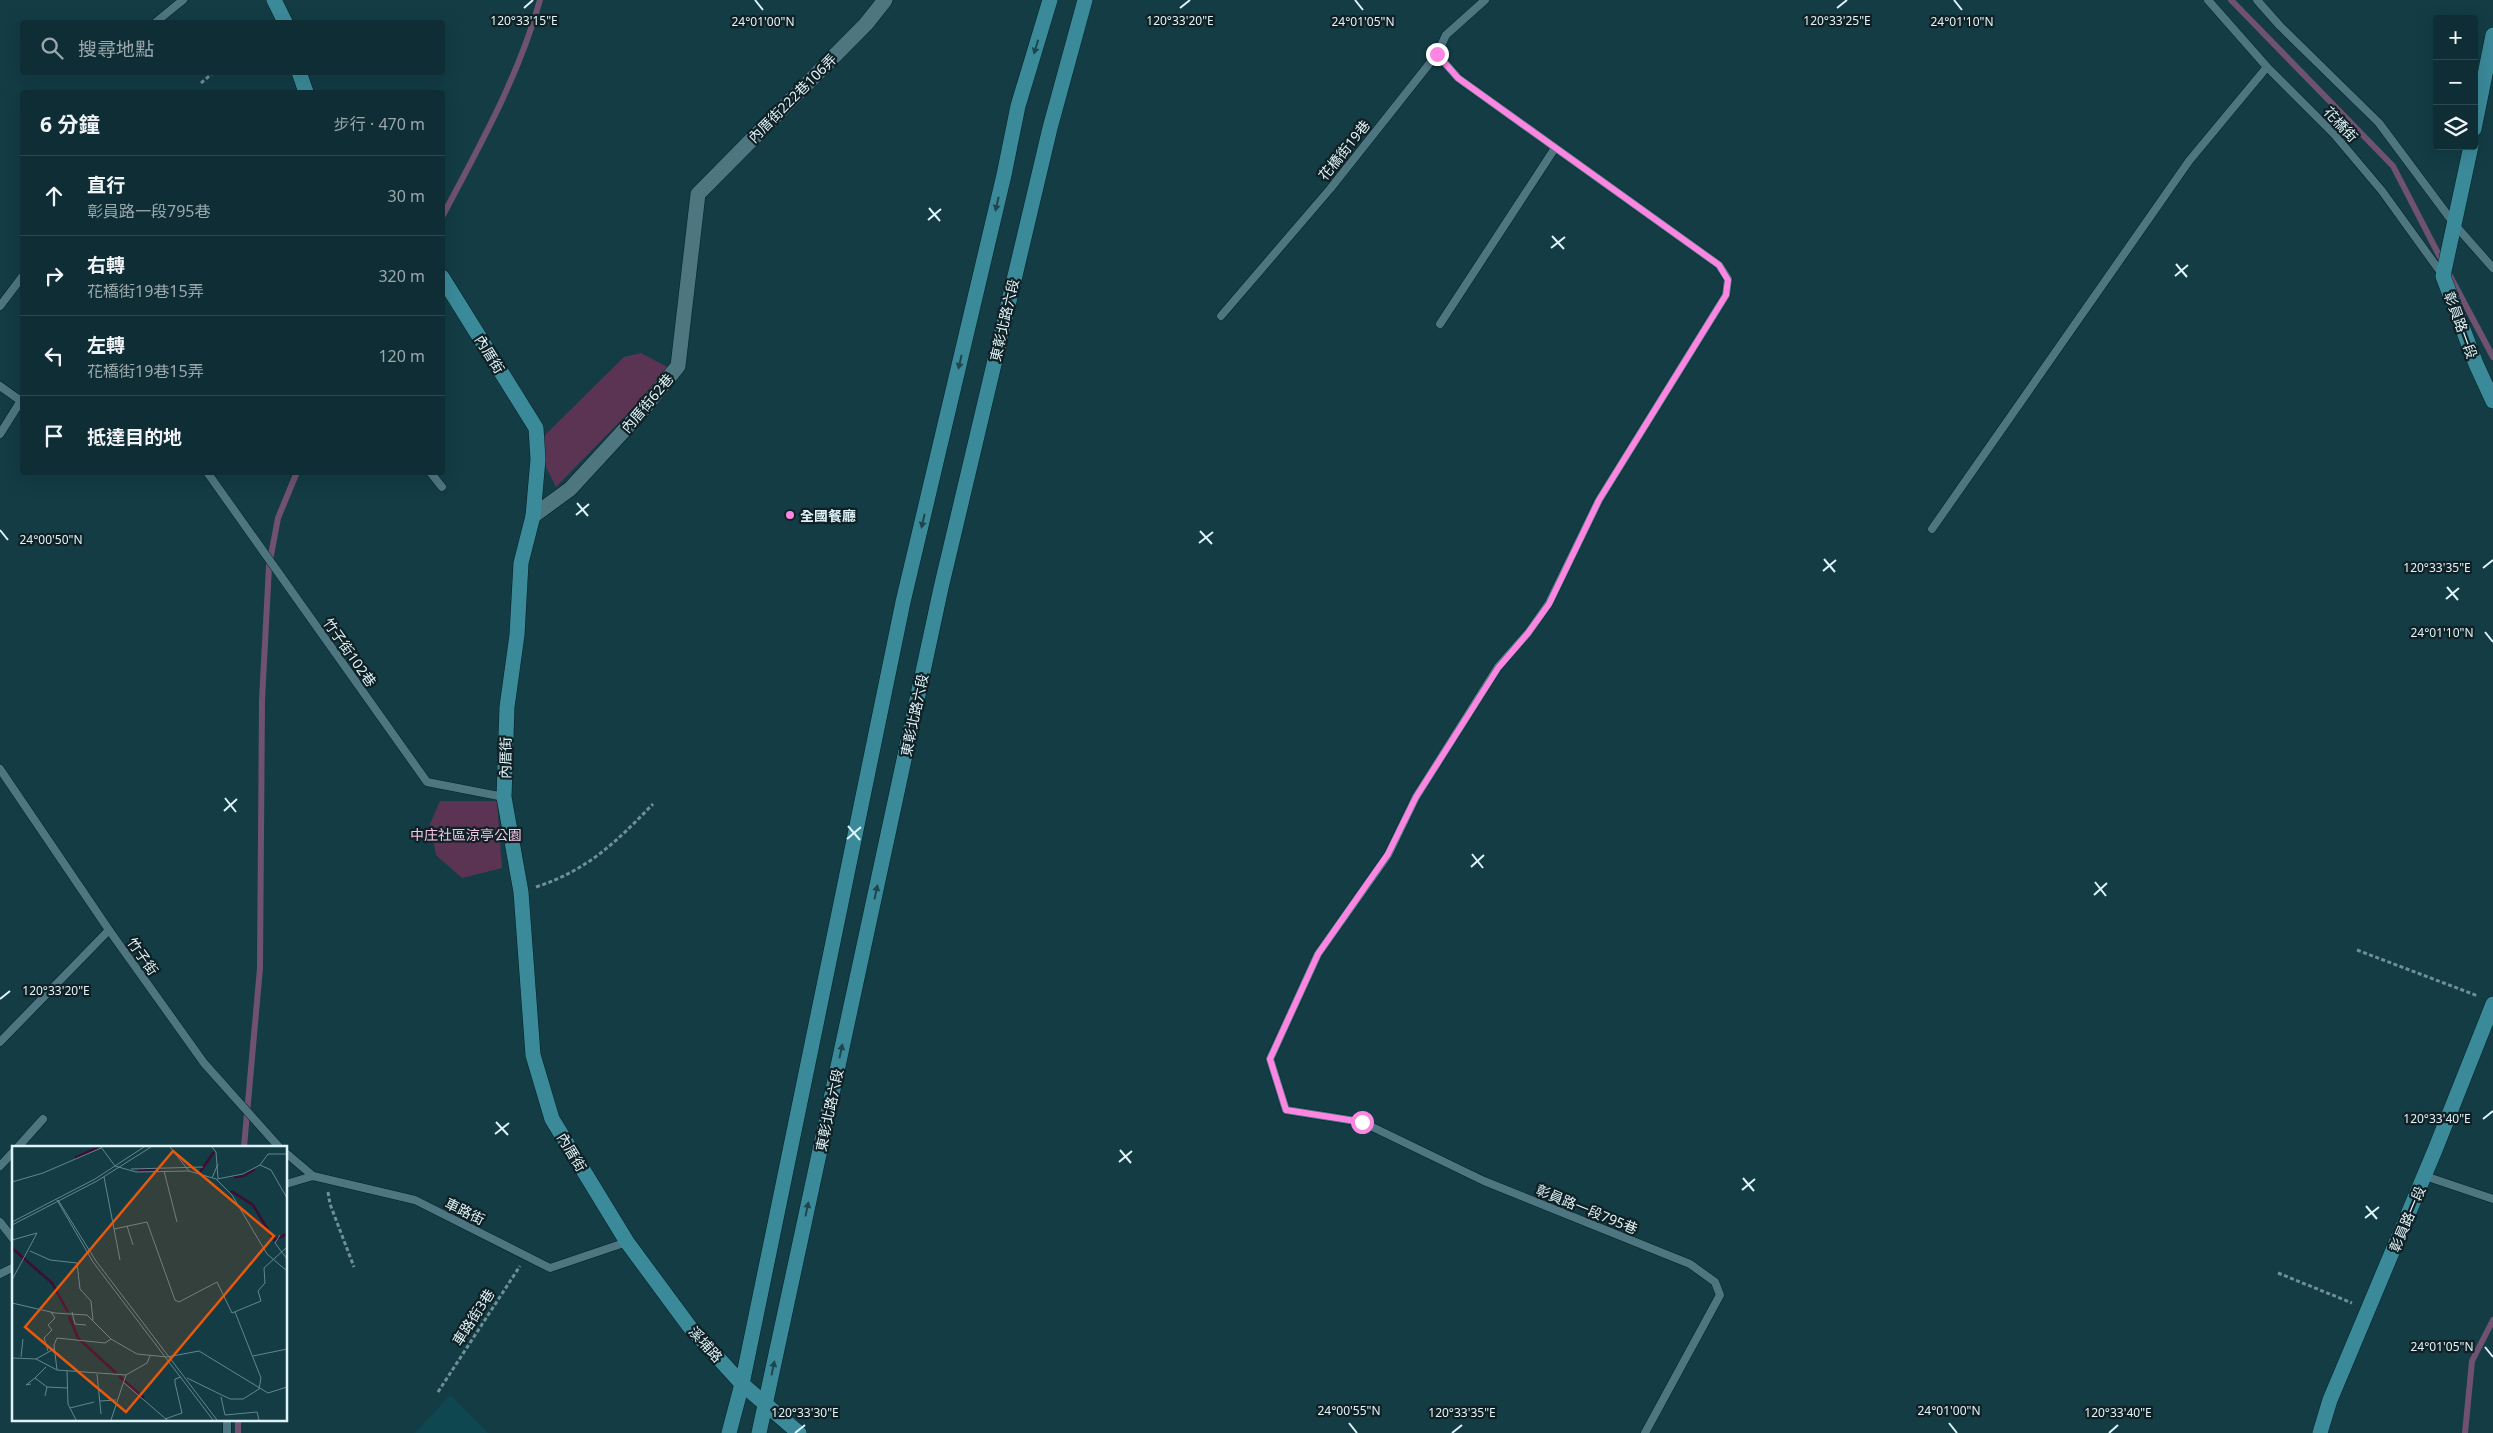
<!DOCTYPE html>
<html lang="zh-TW">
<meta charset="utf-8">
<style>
body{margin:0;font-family:"Noto Sans","Noto Sans TC",sans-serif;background:#1c3940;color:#f1f3f6}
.controls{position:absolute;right:15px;top:15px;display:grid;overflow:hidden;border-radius:5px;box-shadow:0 5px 20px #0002}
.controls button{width:45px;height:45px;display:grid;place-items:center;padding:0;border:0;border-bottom:1px solid #2e494f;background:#0e2d34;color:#f1f3f6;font:25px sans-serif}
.stop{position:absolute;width:15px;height:15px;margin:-11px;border:4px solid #fd86e2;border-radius:50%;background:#fff}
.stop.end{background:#fd86e2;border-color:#fff;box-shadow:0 1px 5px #0008}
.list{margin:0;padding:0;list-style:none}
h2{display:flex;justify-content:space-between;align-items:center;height:65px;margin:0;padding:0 20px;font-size:21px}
h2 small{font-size:16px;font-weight:400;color:#9ba8ac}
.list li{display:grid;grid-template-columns:32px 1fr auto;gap:15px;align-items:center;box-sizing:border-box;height:80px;padding:0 20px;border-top:1px solid #2e494f}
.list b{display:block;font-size:19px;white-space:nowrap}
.list p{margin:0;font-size:16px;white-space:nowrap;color:#9ba8ac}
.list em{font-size:16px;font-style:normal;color:#9ba8ac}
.icon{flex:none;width:28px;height:28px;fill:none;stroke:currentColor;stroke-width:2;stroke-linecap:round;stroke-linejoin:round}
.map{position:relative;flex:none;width:2493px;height:1433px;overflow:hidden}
.search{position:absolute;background:#0e2d34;box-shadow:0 5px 20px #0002;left:20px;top:20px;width:425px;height:55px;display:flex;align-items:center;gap:12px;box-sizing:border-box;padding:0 18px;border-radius:5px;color:#9ba8ac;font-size:19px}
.panel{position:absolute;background:#0e2d34;box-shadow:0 5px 20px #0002;left:20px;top:90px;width:425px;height:385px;border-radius:5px}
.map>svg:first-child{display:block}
.built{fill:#0f4751}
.green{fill:#5c3453}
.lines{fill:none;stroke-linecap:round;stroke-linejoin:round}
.stream{stroke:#6f5270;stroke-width:6}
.lane-casing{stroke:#032228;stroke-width:9}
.street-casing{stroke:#032228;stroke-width:16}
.secondary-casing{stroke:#032228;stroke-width:16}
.path{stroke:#709098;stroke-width:3;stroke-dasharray:4 2.5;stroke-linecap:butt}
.lane{stroke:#4e7680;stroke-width:8}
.street{stroke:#4e7680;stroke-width:15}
.secondary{stroke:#3b8a9a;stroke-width:15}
.oneway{fill:#1f454d}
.route{stroke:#fd86e2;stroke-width:6}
.ticks{fill:none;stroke:#def4f9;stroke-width:2}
.poi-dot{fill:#fd86e2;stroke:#102024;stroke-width:2}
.labels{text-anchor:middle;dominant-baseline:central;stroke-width:4.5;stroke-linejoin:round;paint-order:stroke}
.street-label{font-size:14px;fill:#def4f9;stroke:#102024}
.poi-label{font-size:14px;font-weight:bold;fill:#def4f9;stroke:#102024;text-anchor:start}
.park-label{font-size:14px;fill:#f7c4e9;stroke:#102024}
.inset-river{fill:none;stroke:#3f0c36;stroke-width:2.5}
.inset-road{fill:none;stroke:#64868d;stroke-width:1}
.view{fill:#e8590c;fill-opacity:0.15;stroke:#e8590c;stroke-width:2.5}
.inset-edge{fill:none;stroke:#def4f9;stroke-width:2.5}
.ticks-label{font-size:12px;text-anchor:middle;fill:#def4f9;stroke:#102024;stroke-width:4.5;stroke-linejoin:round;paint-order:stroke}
</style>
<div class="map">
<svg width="2493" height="1433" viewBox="0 0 2493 1433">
<rect width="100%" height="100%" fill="#133c45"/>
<path class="built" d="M 450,1395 L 488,1433 L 415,1433 Z"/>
<g class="green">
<path d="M 641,353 L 671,369 L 556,487 L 535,445 L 624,357 Z"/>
<path d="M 440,801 L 497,801 L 502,868 L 462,878 L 436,855 L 430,824 Z"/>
</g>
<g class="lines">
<g class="stream">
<path d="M 2231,0 L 2393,166 L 2443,263"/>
<path d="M 442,217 C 480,145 518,78 540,0"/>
<path d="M 2449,274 L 2493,357"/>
<path d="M 244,1147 L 260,968 L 262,700 L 269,566 L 278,518 L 297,472"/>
<path d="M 238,1433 L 238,1419"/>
<path d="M 2465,1433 L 2472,1361 L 2493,1320"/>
</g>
<defs>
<g id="lane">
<path d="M 2208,0 L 2267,67 L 2334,134 L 2382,191 L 2442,274"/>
<path d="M 2257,0 L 2280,26 L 2379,123 L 2455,225 L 2493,268"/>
<path d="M 156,22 L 183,0"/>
<path d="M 1437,54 L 1458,78 L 1719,265 L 1728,279 L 1726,295 L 1599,500 L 1549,603 L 1528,633 L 1498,667 L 1416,797 L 1388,855 L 1318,954 L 1270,1059 L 1286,1110 L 1362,1122 L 1484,1181 L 1690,1264 L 1715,1282 L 1720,1295 L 1645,1433"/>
<path d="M 0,306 L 22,277"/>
<path d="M 1221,316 L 1330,189 L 1437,54 L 1446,35 L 1485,0"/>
<path d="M 1440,324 L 1555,148"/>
<path d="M 0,386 L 21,401"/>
<path d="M 0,434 L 22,399"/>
<path d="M 207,472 L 427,782 L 504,797"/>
<path d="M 430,472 L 442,487"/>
<path d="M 1932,529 L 2189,161 L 2267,67"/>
<path d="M 0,769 L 109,930 L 204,1063 L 279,1147"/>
<path d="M 0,1042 L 109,930"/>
<path d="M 18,1147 L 43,1119"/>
<path d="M 286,1153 L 313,1176"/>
<path d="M 0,1166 L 14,1151"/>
<path d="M 2425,1176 L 2493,1199"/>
<path d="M 286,1184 L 313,1176 L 415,1200 L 550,1268 L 627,1242"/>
<path d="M 0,1222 L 14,1240"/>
<path d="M 0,1274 L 14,1267"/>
<path d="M 227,1433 L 227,1419"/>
</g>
<path id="street" d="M 533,516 L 570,489 L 641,412 L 678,366 L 698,194 L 866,24 L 885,0"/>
<g id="secondary">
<path d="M 274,0 L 285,22"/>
<path d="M 299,72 L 306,92"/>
<path d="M 2474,129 L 2493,35"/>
<path d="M 2471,146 L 2443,276 L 2476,364 L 2493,401"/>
<path d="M 442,277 L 536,428 L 538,459 L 533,516 L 521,563 L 517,635 L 507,707 L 504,797 L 521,892 L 533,1055 L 552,1119 L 627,1242 L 689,1326 L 742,1384 L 799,1433"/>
<path d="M 729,1433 L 742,1384 L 903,602 L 1004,175 L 1018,106 L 1050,0"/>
<path d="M 759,1433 L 941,588 L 1050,128 L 1085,0"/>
<path d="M 2320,1433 L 2330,1400 L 2435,1150 L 2493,1004"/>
</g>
</defs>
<use href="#lane" class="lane-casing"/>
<use href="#street" class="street-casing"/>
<use href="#secondary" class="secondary-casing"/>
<g class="path">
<path d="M 201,83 L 214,72"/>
<path d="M 536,887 C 588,870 616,842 653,804"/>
<path d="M 2357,950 L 2478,996"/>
<path d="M 328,1192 L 330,1204 L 354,1267"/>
<path d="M 2278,1273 L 2352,1303"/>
<path d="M 438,1392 L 520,1266"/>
</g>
<use href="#lane" class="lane"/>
<use href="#street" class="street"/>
<use href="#secondary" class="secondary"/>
</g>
<defs><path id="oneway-solid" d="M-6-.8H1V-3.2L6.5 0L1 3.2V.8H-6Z" transform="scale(1.25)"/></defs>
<g class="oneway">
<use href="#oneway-solid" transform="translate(1036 47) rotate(107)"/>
<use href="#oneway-solid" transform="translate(997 204) rotate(103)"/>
<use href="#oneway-solid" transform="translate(960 362) rotate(103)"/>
<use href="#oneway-solid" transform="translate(923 521) rotate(103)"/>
<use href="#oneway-solid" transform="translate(876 892) rotate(-78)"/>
<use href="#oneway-solid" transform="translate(841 1051) rotate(-78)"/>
<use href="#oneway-solid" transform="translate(807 1209) rotate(-78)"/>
<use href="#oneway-solid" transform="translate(773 1368) rotate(-78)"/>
</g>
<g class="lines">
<path class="route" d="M 1362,1122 L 1286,1110 L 1270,1059 L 1318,954 L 1388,854 L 1416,797 L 1498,668 L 1528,633 L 1549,604 L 1599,500 L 1726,295 L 1728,280 L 1719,265 L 1458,78 L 1437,54"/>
</g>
<path class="ticks" d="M 755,0 L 763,10M 1355,0 L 1363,10M 1954,0 L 1962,10M 524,8 L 533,0M 1180,8 L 1190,0M 1837,8 L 1847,0M 929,208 L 940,221M 928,220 L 941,209M 1552,236 L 1564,249M 1551,248 L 1565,237M 2176,264 L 2187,277M 2175,276 L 2188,265M 577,503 L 588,516M 576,515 L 589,504M 0,530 L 8,540M 1200,531 L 1212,544M 1199,543 L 1213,532M 1824,559 L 1835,572M 2483,568 L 2493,560M 1823,571 L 1836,560M 2447,587 L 2458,600M 2446,599 L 2459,588M 2485,632 L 2493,642M 225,798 L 236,812M 224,811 L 237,799M 848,826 L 860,840M 847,839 L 861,827M 1472,854 L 1483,868M 1471,867 L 1484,855M 2095,882 L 2106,896M 2094,895 L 2107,883M 0,999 L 10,991M 2483,1119 L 2493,1111M 496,1122 L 508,1135M 495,1134 L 509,1123M 1120,1150 L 1131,1163M 1119,1162 L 1132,1151M 1743,1178 L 1754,1191M 1742,1190 L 1755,1179M 2366,1206 L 2377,1219M 2365,1218 L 2379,1207M 2485,1347 L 2493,1357M 1349,1423 L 1357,1433M 1949,1423 L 1957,1433M 795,1433 L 805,1425M 1452,1433 L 1462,1425M 2109,1433 L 2118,1425"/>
<circle class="poi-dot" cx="790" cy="515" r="5"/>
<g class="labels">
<g class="street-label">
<text transform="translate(792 98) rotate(-45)">內厝街222巷106弄</text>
<text transform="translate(2341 124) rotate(47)">花橋街</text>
<text transform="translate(1344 150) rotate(-51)">花橋街19巷</text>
<text transform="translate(1004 320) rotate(-77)">東彰北路六段</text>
<text transform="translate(2461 325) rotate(70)">彰員路一段</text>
<text transform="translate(490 354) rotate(58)">內厝街</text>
<text transform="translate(647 403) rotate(-50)">內厝街62巷</text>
<text transform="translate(350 652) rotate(55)">竹子街102巷</text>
<text transform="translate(914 715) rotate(-78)">東彰北路六段</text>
<text transform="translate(505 758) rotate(-89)">內厝街</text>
<text transform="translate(143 956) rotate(55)">竹子街</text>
<text transform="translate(829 1110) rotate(-78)">東彰北路六段</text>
<text transform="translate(572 1152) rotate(59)">內厝街</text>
<text transform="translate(1587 1209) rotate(22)">彰員路一段795巷</text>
<text transform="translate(465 1211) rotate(26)">車路街</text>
<text transform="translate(2407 1219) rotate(-67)">彰員路一段</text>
<text transform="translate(473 1317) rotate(-57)">車路街3巷</text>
<text transform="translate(706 1344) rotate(48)">溪埔路</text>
</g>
<g class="poi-label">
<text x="800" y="515">全國餐廳</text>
</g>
<g class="park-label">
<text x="466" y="834">中庄社區涼亭公園</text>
</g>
</g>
<g transform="translate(12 1146)">
<rect width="275" height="275" fill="#133c45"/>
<path class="inset-river" d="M 63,12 L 87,1M 126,24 L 149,23M 188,26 L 202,6M 222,31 L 231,30 L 243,23M 219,45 L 241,59 L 262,94 L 275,88M 0,102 L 40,137 L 56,166M 57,170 L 66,192 L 104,227M 107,230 L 132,252"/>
<path class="inset-road" d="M 89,1 L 103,20 L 124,26 L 177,25M 158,1 L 177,25 L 204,33 L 220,49 L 255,108 L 275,125M 200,1 L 204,6 L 206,32M 248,19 L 259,24 L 275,52M 119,23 L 191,21M 152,25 L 165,76M 92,31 L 108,114M 200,32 L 206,18M 205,33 L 231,28 L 248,19 L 256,8 L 275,8M 0,36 L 31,27 L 89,2M 45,54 L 81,116 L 201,274M 46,54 L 84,115 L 205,274M 0,76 L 83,33 L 132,1M 0,79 L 85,35 L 139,1M 115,80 L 121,99M 102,83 L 135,76 L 163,154 L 167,156 L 205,136 L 220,167 L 249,155 L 246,145 L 253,137 L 252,122 L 275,101M 268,89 L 263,97 L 275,113M 0,94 L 25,87 L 0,134M 18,105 L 38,114 L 65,117 L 68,143 L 79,155 L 81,174M 0,157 L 43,167 L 75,169 L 99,193 L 125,208 L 155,211 L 187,205 L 256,247 L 275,241M 60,166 L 63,178 L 74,179M 223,166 L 249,232 L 247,243M 36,205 L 32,192 L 40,184 L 36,179 L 43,172 L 39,166M 241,210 L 275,203M 9,211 L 11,193M 0,212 L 24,213 L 45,224 L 114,229M 24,213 L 42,203M 45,224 L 42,199 L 45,192 L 93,197 L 99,193M 55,225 L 56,258 L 64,274M 85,228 L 89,268M 175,232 L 218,253 L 231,253 L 247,243M 111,236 L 155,274M 19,238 L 14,239 L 23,232M 35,241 L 55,242M 33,250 L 35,241 L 23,232 L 34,221M 209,251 L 213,269 L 245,266 L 247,274M 88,255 L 104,254M 58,262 L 82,256M 153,273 L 170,267 L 163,237 L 163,233 L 169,231M 99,274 L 114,229 L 135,217 L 138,210"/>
<path class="view" d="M 161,5 L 262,90 L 114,266 L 13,181 Z"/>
<rect width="275" height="275" class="inset-edge"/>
</g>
<g class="ticks-label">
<text x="524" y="25">120°33'15"E</text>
<text x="1180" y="25">120°33'20"E</text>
<text x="1837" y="25">120°33'25"E</text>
<text x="763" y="26">24°01'00"N</text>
<text x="1363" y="26">24°01'05"N</text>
<text x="1962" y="26">24°01'10"N</text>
<text x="51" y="544">24°00'50"N</text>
<text x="2437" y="572">120°33'35"E</text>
<text x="2442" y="637">24°01'10"N</text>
<text x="56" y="995">120°33'20"E</text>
<text x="2437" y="1123">120°33'40"E</text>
<text x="2442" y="1351">24°01'05"N</text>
<text x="1349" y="1415">24°00'55"N</text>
<text x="1949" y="1415">24°01'00"N</text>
<text x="805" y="1417">120°33'30"E</text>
<text x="1462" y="1417">120°33'35"E</text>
<text x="2118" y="1417">120°33'40"E</text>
</g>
</svg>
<div class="controls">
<button>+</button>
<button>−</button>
<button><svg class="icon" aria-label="layers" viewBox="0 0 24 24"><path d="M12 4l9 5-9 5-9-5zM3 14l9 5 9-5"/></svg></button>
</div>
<div class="stop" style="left:1362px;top:1122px"></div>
<div class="stop end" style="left:1437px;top:54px"></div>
<div class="search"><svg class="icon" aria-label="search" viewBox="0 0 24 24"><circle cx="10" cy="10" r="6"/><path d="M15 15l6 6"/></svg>搜尋地點</div>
<section class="panel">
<h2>6 分鐘<small>步行 · 470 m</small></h2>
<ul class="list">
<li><svg class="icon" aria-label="ahead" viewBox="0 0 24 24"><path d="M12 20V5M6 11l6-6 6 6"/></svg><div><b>直行</b><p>彰員路一段795巷</p></div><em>30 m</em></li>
<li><svg class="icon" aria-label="right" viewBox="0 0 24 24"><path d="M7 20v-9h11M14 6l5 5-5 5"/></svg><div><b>右轉</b><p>花橋街19巷15弄</p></div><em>320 m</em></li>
<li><svg class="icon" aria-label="left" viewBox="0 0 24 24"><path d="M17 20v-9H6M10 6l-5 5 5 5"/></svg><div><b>左轉</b><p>花橋街19巷15弄</p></div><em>120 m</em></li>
<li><svg class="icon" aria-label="arrive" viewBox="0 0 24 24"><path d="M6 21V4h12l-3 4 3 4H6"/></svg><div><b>抵達目的地</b></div></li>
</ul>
</section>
</div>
